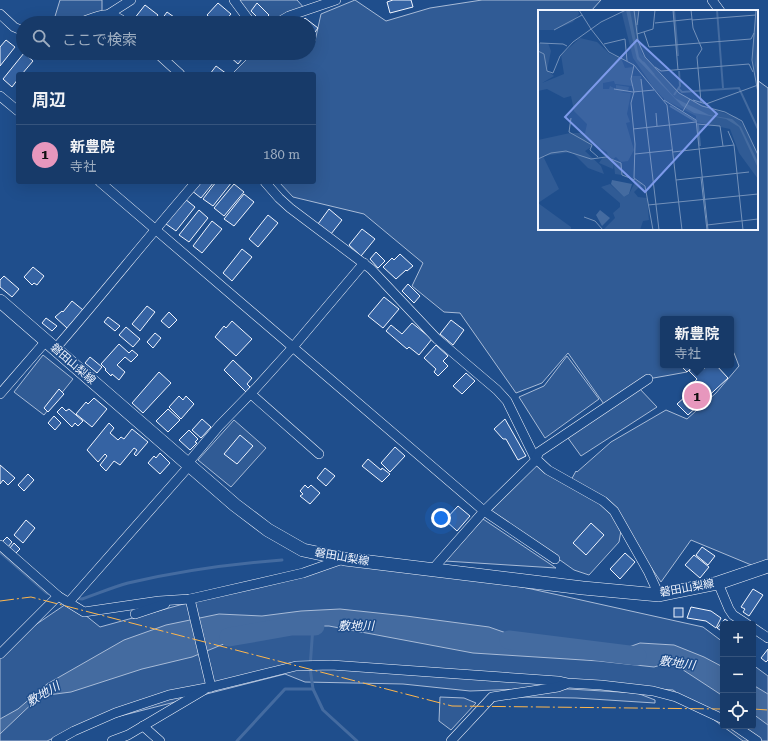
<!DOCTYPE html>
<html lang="ja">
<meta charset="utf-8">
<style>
body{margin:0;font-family:"Roboto Serif","Noto Sans JP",serif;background:#244571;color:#f1f3f6}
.controls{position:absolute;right:12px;bottom:12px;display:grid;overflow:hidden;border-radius:4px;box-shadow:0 4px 16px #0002}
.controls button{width:36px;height:36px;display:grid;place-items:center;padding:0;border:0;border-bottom:1px solid #36547d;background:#173a69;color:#f1f3f6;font:20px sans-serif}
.you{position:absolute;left:441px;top:518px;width:14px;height:14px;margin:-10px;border:3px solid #fff;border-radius:50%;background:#1a73e8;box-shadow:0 0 0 6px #1a73e833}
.badge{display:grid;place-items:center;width:26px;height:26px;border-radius:50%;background:#e797bd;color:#111;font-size:13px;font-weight:700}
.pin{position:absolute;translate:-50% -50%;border:2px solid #fff;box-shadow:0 1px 4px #0006}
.popup{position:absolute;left:660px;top:316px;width:74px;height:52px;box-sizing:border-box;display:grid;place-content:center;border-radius:4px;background:#173a69;filter:drop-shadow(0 1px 3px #0005);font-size:13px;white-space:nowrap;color:#9eadc0}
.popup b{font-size:15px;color:#f1f3f6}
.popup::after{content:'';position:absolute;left:50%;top:100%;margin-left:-8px;border:8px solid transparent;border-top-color:#173a69}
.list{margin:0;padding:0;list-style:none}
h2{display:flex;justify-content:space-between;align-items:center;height:52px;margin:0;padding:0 16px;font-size:17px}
h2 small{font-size:13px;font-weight:400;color:#9eadc0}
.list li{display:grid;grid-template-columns:26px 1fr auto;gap:12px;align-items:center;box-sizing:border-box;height:60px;padding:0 16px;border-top:1px solid #36547d}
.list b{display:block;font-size:15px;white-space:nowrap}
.list p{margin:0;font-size:13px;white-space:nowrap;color:#9eadc0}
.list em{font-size:13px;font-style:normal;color:#9eadc0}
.icon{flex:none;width:22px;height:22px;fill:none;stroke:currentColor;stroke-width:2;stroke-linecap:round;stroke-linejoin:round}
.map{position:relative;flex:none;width:768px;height:741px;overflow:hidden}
.search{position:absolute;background:#173a69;box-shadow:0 4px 16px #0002;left:16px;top:16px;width:300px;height:44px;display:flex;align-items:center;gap:10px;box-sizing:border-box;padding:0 14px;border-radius:22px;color:#9eadc0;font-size:15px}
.panel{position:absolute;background:#173a69;box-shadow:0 4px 16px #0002;left:16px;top:72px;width:300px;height:112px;border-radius:4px}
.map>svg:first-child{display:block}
.green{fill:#305b95;stroke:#a8bbd7}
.water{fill:#446ba0;stroke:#a8bbd7}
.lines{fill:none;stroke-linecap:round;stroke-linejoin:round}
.stream{stroke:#446ba0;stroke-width:3}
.river{stroke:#446ba0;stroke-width:19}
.building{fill:#3563a3;stroke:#f2f6ff}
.minor-casing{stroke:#f2f6ff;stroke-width:10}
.secondary-casing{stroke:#f2f6ff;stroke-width:14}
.minor{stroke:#1f4e8c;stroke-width:9}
.secondary{stroke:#1f4e8c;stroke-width:13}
.power{stroke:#ffb74d;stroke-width:1;stroke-dasharray:14 3 2 3;stroke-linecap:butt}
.labels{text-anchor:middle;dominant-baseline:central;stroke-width:3;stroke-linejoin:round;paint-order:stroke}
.street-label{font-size:11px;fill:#f2f6ff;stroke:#1f4e8c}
.water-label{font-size:12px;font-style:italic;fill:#f2f6ff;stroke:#1f4e8c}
.inset-river{fill:none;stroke:#446ba0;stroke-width:2}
.inset-road{fill:none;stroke:#7391ba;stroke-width:1}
.view{fill:#7d9aea;fill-opacity:0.15;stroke:#7d9aea;stroke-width:2}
.inset-edge{fill:none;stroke:#f2f6ff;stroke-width:2}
</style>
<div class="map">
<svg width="768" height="741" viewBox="0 0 768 741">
<rect width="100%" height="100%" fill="#1f4e8c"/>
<g class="green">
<path d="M 60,0 L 102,0 L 102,16 L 78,23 L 53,23 Z"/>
<path d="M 236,0 L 297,0 L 306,10 L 276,23 L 252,23 Z"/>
<path d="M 355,0 L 386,21 L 430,8 L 482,0 L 601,0 L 591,11 L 539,11 L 539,229 L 757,229 L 757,80 L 768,88 L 768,565 L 761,569 L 691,540 L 661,582 L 622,525 L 619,542 L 589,575 L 574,570 L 491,511 L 535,461 L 570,482 L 576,471 L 577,472 L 611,442 L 666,410 L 687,419 L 716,393 L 739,366 L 734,353 L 731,349 L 731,319 L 663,319 L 663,365 L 680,365 L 687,372 L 648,379 L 638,387 L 657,407 L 581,456 L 568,438 L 606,407 L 568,353 L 542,383 L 516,393 L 460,313 L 444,312 L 412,286 L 423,263 L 364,214 L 293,197 L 279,182 L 314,182 L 314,74 L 233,73 L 253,53 L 309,53 L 309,40 L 315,41 L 321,14 Z"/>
<path d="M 43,355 L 73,379 L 44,415 L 14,392 Z"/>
<path d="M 567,356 L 599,399 L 545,438 L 519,397 L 544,386 Z"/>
<path d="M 234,420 L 266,448 L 231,487 L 198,460 Z"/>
<path d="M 483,519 L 556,568 L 445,561 Z"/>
<path d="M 336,562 L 459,573 L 703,627 L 723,642 L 723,726 L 753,726 L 753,665 L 768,676 L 768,741 L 743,741 L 673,690 L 542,681 L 552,688 L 637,693 L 655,700 L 655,703 L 576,698 L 521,697 L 511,694 L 547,688 L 470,691 L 403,684 L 305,682 L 285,674 L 77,727 L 47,741 L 0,741 L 0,649 L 69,602 L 100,627 Z"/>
<path d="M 440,697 L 464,698 L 476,703 L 451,730 L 439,721 Z"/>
</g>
<g class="water">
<path d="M 340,609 L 406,616 L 489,627 L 535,643 L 612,653 L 640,643 L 674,645 L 704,657 L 723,667 L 723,696 L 671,662 L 654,667 L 599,661 L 473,653 L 329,626 L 292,626 L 253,632 L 192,657 L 142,669 L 71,692 L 40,696 L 0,734 L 0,719 L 18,709 L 47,684 L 124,640 L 166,625 L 219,614 L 262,616 L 301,611 Z"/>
<path d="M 753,685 L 768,694 L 768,725 L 753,714 Z"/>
</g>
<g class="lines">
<g class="stream">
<path d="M 0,552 L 47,593 L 51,594"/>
<path d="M 75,598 L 82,599 C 97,594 113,587 128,583 C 179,571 230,564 282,560"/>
<path d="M 313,626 L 310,668 L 313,689 L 323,710 L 357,741"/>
<path d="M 237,741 L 285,689 L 313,689"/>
</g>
<g class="river">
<path d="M 229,637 L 292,626 L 315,626"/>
<path d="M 509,640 L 637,656"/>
</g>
</g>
<g class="building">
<path d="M 393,0 L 411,0 L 413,7 L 390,13 L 387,2 Z"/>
<path d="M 218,3 L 231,14 L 223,23 L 216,23 L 207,15 Z"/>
<path d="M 257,3 L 269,15 L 262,22 L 251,11 Z"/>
<path d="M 145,5 L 158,15 L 152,23 L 139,23 L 134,19 Z"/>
<path d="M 167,12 L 181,22 L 180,23 L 159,23 Z"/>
<path d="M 305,18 L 318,28 L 309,40 L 309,23 L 301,23 Z"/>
<path d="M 6,40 L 15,47 L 0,66 L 0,47 Z"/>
<path d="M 24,53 L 33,61 L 22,74 L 18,74 L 18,79 L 12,87 L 3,79 Z"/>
<path d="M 230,53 L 247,53 L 238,64 L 228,55 Z"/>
<path d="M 216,66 L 227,74 L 210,74 Z"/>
<path d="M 198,182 L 214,182 L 201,198 L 191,190 Z"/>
<path d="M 216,182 L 232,182 L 213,206 L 203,199 Z"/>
<path d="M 234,184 L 244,192 L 224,216 L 214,208 Z"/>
<path d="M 244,194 L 254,202 L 234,226 L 224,219 Z"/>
<path d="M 185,199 L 195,207 L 176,231 L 166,224 Z"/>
<path d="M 329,209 L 342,220 L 331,234 L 318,224 Z"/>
<path d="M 199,210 L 208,218 L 189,242 L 179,235 Z"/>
<path d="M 268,215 L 278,223 L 258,247 L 249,239 Z"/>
<path d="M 212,221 L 222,229 L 202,253 L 193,246 Z"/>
<path d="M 362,229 L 375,239 L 361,256 L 349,245 Z"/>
<path d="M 242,249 L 252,257 L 232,281 L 223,273 Z"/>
<path d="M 376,252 L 385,261 L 378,268 L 370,259 Z"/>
<path d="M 400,254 L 413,266 L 407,271 L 406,270 L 396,279 L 383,267 L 392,258 L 394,260 Z"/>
<path d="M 33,267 L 44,276 L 37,285 L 34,283 L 32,285 L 24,277 Z"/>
<path d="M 4,276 L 19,289 L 12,297 L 0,287 L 0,280 Z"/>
<path d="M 408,284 L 420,296 L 414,303 L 402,291 Z"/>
<path d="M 384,297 L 399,309 L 383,328 L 368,316 Z"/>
<path d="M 72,301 L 83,310 L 67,328 L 55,317 L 62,311 L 63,312 Z"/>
<path d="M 147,306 L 155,312 L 140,331 L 132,324 Z"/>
<path d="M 169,312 L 177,320 L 169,328 L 161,321 Z"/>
<path d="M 108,317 L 120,326 L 115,331 L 104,322 Z"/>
<path d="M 46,318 L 57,326 L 52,331 L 42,323 Z"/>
<path d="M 451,320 L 464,330 L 453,345 L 440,334 Z"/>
<path d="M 232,321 L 252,339 L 236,356 L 215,337 L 224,326 L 226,328 Z"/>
<path d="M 412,323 L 432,339 L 419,355 L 409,347 L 407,349 L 386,331 L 391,325 L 402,334 Z"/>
<path d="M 126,327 L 140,339 L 133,347 L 119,335 Z"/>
<path d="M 155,333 L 161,338 L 153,348 L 147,342 Z"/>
<path d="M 119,344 L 129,353 L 132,350 L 138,355 L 131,362 L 125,357 L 117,365 L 125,372 L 119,380 L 112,374 L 111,376 L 105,370 L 106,369 L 101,364 Z"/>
<path d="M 436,345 L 448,356 L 443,361 L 448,366 L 438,376 L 434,372 L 436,369 L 424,358 Z"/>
<path d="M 90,357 L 102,367 L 97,373 L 85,363 Z"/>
<path d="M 233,360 L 252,378 L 247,384 L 250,387 L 246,392 L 224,370 Z"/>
<path d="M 680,365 L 694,365 L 687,372 Z"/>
<path d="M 696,365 L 699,365 L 704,369 L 708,365 L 716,365 L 728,378 L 688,415 L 677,404 L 695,388 L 692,385 L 697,379 L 689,371 Z"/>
<path d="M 159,372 L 171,383 L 143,413 L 132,403 Z"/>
<path d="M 466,373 L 475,381 L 462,394 L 453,386 Z"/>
<path d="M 59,389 L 64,394 L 48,412 L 44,408 Z"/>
<path d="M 179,396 L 183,400 L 186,396 L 194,404 L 181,419 L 169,407 Z"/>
<path d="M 94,398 L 107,409 L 92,427 L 76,414 L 86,402 L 88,404 Z"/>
<path d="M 62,407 L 66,411 L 69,409 L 83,421 L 78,426 L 75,423 L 72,427 L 57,412 Z"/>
<path d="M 168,409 L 180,420 L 168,432 L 156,421 Z"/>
<path d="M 54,416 L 61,423 L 55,430 L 48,423 Z"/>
<path d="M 202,419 L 211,427 L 201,438 L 192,430 Z"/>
<path d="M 505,419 L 526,456 L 518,460 L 506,439 L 503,439 L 494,429 Z"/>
<path d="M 109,423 L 114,428 L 110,433 L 118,440 L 121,437 L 124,439 L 132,429 L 148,442 L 136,456 L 134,454 L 137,450 L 134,448 L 120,465 L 114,461 L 106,471 L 100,465 L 107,456 L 105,454 L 98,462 L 87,450 Z"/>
<path d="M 189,430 L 198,439 L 195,442 L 197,443 L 190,450 L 179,440 Z"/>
<path d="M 240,435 L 253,446 L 237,464 L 224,454 Z"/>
<path d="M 395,447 L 405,456 L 390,472 L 381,463 Z"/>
<path d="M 160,453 L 170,463 L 160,474 L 148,463 L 154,456 L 156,458 Z"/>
<path d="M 368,459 L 381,470 L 382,468 L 390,474 L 382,482 L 362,466 Z"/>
<path d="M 0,465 L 15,478 L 8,485 L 3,480 L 0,484 Z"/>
<path d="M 325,468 L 335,476 L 326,486 L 317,478 Z"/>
<path d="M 28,474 L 34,480 L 24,491 L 18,485 Z"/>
<path d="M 305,485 L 308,488 L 311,485 L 320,493 L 310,504 L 300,496 L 303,494 L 300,491 Z"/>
<path d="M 458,506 L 470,516 L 457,531 L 445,520 Z"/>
<path d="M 26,520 L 35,528 L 23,543 L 14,535 Z"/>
<path d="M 591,523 L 604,535 L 586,555 L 573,543 Z"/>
<path d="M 7,537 L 12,542 L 8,547 L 2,542 Z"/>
<path d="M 14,543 L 20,549 L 15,554 L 9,549 Z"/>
<path d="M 702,547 L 715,556 L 708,565 L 696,555 Z"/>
<path d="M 625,553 L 635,562 L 620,579 L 610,569 Z"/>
<path d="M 694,555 L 709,567 L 700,578 L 685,565 Z"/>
<path d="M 753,589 L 763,595 L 749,616 L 743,612 L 745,609 L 741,607 Z"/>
<path d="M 691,607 L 711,611 L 721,618 L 716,628 L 706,621 L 687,618 Z"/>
<rect x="674" y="608" width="9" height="9"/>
<path d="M 725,619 L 732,624 L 723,624 L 723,632 L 717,628 Z"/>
<path d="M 768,649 L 768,660 L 766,662 L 761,658 Z"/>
</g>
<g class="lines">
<defs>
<g id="minor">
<path d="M 234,0 L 251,23"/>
<path d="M 712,0 L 720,11"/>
<path d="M 0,14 L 14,27 L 23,31"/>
<path d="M 109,14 L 131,0"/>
<path d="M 78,23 C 97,17 109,8 125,23"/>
<path d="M 277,23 L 289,16 L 336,0"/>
<path d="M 157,53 L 180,74"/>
<path d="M 0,96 L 18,111"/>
<path d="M 100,182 L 484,511 L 555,559"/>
<path d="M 265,182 L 279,198 L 290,208 L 371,269 L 437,339 L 497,390 L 507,401 L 535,458 L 548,470 L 603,501 L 614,511 L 648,571 L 659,595"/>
<path d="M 55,349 C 103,294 148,237 196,182"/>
<path d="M 0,394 L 46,341"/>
<path d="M 251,394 L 319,454"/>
<path d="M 188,463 L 219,426 L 256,388 L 293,347 L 364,263"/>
<path d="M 0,545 L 58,596 L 84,612 L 159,601 L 190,599 L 303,573 L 343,559"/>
<path d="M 432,570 L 484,511 L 535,461 L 539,452 L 648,379"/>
<path d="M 718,583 L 729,609 L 733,615 L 747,624"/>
<path d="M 190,599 L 211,687"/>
<path d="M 69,602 L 190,465"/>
<path d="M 135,614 L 165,604"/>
<path d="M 753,628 L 768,638"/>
<path d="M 0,654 L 58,596"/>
<path d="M 143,726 L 160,741"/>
<path d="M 735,726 L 757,741"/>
<path d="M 56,741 L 74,731 L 115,713 L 169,695 L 211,687 L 296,666 L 331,665 L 558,681 L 567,683 L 601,685 L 653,691 L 676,697 L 723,719"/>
<path d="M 112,741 L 128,735 L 204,690"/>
<path d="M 451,741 L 492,697 L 558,687 L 566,684"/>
</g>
<path id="secondary" d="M 0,301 L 235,505 L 268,530 L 303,550 L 345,559 L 583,588 L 659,595 L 718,583 L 768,566"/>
</defs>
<use href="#minor" class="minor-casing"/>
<use href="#secondary" class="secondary-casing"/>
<use href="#minor" class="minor"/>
<use href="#secondary" class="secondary"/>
<g class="power">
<path d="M 0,601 L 31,597 L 452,706 L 723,709"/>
<path d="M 753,709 L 768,710"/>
</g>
</g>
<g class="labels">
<g class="street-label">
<text transform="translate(73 364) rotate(41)">磐田山梨線</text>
<text transform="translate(342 557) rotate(10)">磐田山梨線</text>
<text transform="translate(687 588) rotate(-10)">磐田山梨線</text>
</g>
<g class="water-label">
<text x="356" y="626">敷地川</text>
<text transform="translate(677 663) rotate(8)">敷地川</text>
<text transform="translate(43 694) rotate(-30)">敷地川</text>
</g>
</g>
<g transform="translate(538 10)">
<rect width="220" height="220" fill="#1f4e8c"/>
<path d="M 0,0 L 40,0 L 41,4 L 35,12 L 16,20 L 0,20 ZM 83,0 L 101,0 L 100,24 L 104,44 L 143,84 L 170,98 L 199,107 L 206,116 L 220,144 L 220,169 L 201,143 L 192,119 L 158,112 L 158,106 L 127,90 L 115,77 L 95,48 ZM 218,0 L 220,0 L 220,84 L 214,45 ZM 42,28 L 59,32 L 72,44 L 83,48 L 87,58 L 95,57 L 93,66 L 103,66 L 105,80 L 96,82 L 94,76 L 77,74 L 76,71 L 65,73 L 65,79 L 71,79 L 72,76 L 78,79 L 78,75 L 91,77 L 90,81 L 83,82 L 93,83 L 89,104 L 92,112 L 88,113 L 96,140 L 90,151 L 83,152 L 78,147 L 75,149 L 70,147 L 69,142 L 47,130 L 55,136 L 47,141 L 63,156 L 66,164 L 50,158 L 34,142 L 5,146 L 21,179 L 0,193 L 33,217 L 33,220 L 0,220 L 0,130 L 32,123 L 47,123 L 49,114 L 36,101 L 33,86 L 26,88 L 9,79 L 0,81 L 0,33 L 10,33 L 13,41 L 9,60 L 16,66 L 4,73 L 26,64 L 23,45 ZM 65,147 L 83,153 L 84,165 L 77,164 L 76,154 L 75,159 L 61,153 ZM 98,170 L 105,173 L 96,182 L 100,187 L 109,188 L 111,210 L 105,211 L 102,220 L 65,220 L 77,208 L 75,203 L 82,197 L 82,193 L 63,177 L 72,174 L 86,187 L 91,184 Z" fill="#305b95"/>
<path d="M 88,0 L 92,0 L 101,47 L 137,88 L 171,105 L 194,109 L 203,117 L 220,152 L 220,158 L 201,117 L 188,109 L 156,103 L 144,96 L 99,49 ZM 220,25 L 220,70 L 217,55 ZM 74,170 L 94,174 L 91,184 L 86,187 L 73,174 ZM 62,200 L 72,208 L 64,216 L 58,205 Z" fill="#446ba0"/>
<path class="inset-river" d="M 136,0 L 140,46M 179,0 L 185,78M 105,52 L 116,65M 141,79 L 144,82 L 201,78 L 220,119M 136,85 L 142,76 L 141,61M 132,96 L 157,111M 160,115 L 162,136"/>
<path class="inset-road" d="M 41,0 L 53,19M 96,0 L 100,31 L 107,47 L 141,83 L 164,96 L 187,102 L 204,111 L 220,145M 135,0 L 140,60M 153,0 L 155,18 L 164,39 L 159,47 L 163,92M 218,0 L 214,50 L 220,83M 154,10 L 218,5M 117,13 L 154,9M 99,15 L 101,0M 53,19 L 71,42 L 96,55 L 129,95 L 144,220M 16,20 L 44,5M 106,22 L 111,37 L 213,29 L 216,23M 99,24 L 115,19 L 117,0M 2,33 L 25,34 L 29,36M 66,34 L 87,29 L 89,51M 0,41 L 6,44 L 9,61 L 15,63 L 22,46 L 35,32 L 63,12 L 88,0M 96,55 L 93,69 L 96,82 L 93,93 L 97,134 L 96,168 L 107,176 L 115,220M 117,57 L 123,61 L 211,54 L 215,62M 103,69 L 121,220M 76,79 L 95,82 L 116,80M 126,90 L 158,110 L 170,220M 155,90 L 168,94 L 220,75M 145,101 L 152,89M 118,103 L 119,116M 33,108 L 31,122 L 54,135 L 52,140 L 60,147M 159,114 L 182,116 L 185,136M 132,115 L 158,112M 95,119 L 131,115M 190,121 L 196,135 L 205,220M 135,142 L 196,135M 97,144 L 135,140M 0,149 L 13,143 L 28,141 L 53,149 L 68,147 L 83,153 L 84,165 L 97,170M 163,168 L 169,220M 138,170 L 211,162M 110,195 L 220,184M 46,207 L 57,211 L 65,220M 169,215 L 220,209"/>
<path class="view" d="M 99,30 L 179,104 L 107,182 L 27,107 Z"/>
<rect width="220" height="220" class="inset-edge"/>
</g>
</svg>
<div class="controls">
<button>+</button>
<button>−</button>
<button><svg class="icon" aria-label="locate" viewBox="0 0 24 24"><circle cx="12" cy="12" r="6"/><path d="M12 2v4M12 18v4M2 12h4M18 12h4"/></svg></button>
</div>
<div class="you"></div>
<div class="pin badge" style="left:697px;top:396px">1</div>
<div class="popup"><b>新豊院</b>寺社</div>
<div class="search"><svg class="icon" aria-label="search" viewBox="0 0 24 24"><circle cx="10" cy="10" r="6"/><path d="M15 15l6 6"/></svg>ここで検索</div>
<section class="panel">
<h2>周辺<small></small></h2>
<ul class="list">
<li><span class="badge">1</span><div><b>新豊院</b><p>寺社</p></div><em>180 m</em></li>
</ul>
</section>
</div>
